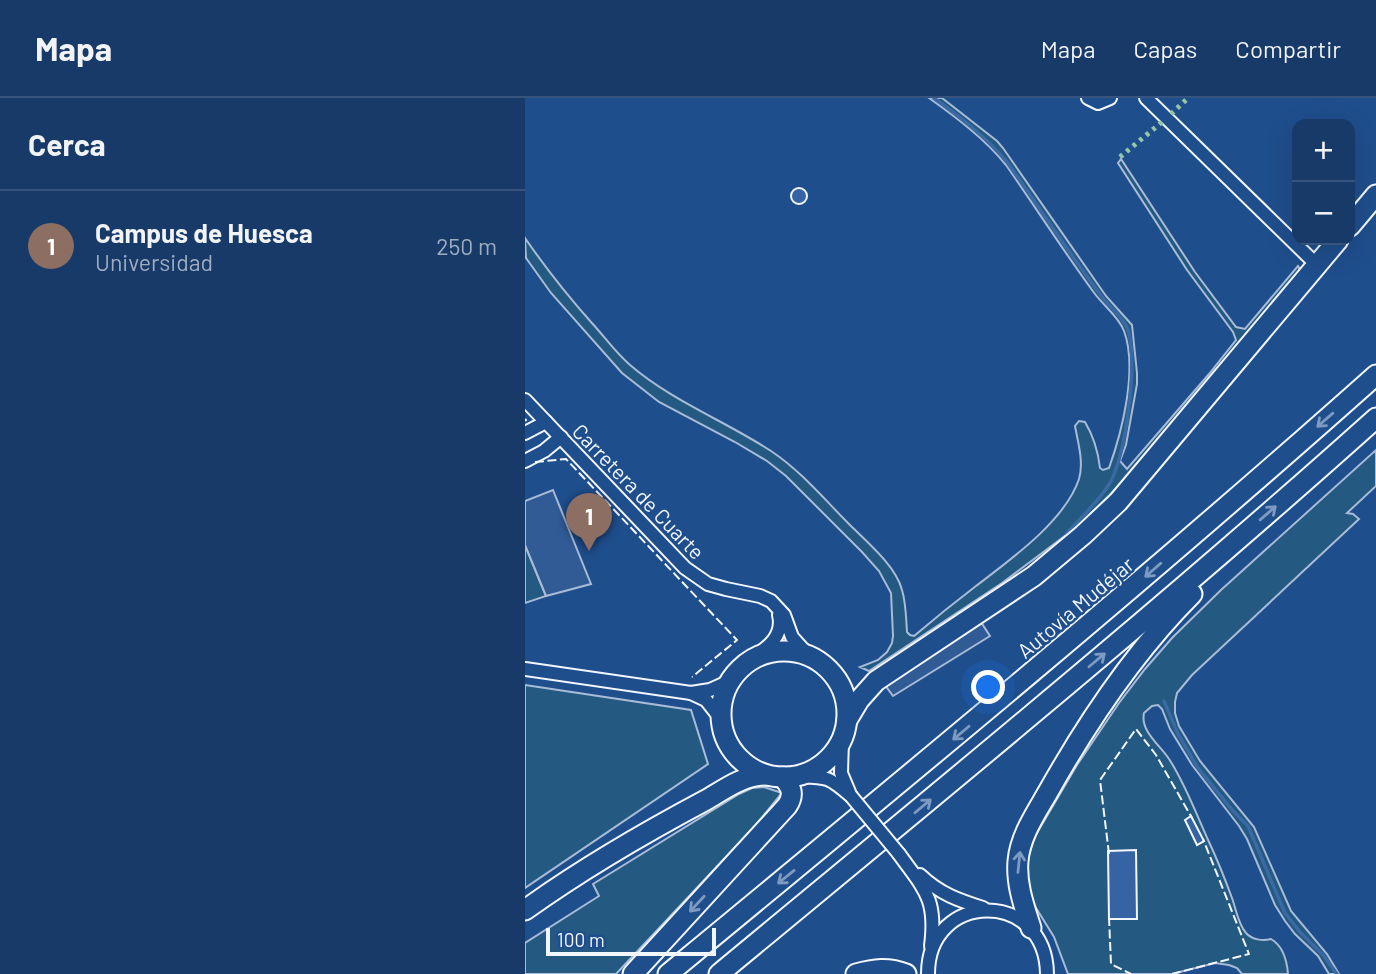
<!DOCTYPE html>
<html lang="es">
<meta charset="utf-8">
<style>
body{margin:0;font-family:Barlow,sans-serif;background:#20416f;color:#f1f3f6}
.controls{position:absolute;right:21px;top:21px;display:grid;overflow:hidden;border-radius:14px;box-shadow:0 7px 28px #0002}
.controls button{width:63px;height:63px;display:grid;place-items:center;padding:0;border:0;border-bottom:2px solid #36547d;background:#173a69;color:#f1f3f6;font:35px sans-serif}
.scale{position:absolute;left:21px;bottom:18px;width:170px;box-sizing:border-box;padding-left:7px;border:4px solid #f2f6ff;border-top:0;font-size:19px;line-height:24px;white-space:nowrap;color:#f2f6ff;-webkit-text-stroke:5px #1f4e8c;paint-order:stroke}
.you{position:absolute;left:464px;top:590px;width:24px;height:24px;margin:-18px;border:5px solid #fff;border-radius:50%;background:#1a73e8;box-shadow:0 0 0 10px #1a73e833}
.badge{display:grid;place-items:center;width:46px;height:46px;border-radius:50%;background:#ffb74d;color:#fff;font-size:23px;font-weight:700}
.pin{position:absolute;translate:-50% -58px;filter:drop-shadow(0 2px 4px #0008)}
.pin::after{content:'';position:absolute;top:37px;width:24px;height:21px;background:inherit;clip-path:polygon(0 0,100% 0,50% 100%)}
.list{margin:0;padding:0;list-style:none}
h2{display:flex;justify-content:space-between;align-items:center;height:91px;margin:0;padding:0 28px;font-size:30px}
h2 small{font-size:23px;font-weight:400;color:#9eadc0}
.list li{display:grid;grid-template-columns:46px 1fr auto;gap:21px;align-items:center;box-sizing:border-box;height:112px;padding:0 28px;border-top:2px solid #36547d}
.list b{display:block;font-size:26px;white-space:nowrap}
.list p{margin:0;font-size:23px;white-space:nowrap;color:#9eadc0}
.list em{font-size:23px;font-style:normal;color:#9eadc0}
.map{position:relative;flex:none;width:851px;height:876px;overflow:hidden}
header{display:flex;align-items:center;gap:42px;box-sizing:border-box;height:98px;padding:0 35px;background:#173a69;border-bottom:2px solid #36547d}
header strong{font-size:33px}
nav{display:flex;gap:38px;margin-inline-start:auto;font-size:24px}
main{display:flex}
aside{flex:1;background:#173a69}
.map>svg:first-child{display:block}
.green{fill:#245a82;stroke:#a8bbd7;stroke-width:2}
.parking{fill:#305b95;stroke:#a8bbd7;stroke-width:2}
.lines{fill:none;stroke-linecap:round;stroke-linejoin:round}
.stream{stroke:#3b69a3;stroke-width:3.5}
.building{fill:#3563a3;stroke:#f2f6ff;stroke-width:2}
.minor-casing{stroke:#f2f6ff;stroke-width:16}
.highway-casing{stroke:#f2f6ff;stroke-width:23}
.minor{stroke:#1f4e8c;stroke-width:12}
.highway{stroke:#1f4e8c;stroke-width:19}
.minor-bridge-casing{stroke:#f2f6ff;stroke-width:16;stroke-linecap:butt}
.minor-bridge{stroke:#1f4e8c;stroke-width:12}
.hedge{stroke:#97c8a6;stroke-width:5;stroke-dasharray:3.5 5;stroke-linecap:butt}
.fence{stroke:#f2f6ff;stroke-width:2;stroke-dasharray:9 3.5;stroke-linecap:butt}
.oneway{stroke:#7e9ac0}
.labels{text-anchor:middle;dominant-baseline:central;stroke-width:5;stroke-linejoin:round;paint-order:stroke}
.street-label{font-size:21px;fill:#f2f6ff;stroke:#1f4e8c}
</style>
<header>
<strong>Mapa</strong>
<nav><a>Mapa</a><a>Capas</a><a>Compartir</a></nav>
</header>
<main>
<aside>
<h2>Cerca<small></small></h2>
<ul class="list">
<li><span class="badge" style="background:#8d6e63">1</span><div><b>Campus de Huesca</b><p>Universidad</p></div><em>250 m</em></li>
</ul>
</aside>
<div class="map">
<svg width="851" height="876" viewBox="0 0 851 876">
<rect width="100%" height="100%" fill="#1f4e8c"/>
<g class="green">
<path d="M 404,0 L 417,0 L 472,43 L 478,50 L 581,198 L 607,227 L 612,275 L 612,286 L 601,347 L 595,363 L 602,371 L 684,276 L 711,242 L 708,234 L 662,172 L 593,65 L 596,61 L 670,174 L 711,229 L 720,231 L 773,168 L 776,173 L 602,380 L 553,428 L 477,485 L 344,573 L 335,569 L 353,562 L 362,554 L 367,545 L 368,538 L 366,495 L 354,473 L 337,454 L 261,378 L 242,363 L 210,344 L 134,304 L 97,275 L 26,195 L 1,160 L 0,140 C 20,169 42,197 66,224 C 79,238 90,254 105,267 C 147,303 200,323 246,353 C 276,373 299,401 324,426 C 341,443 371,468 377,492 C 381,505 381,520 382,534 L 385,537 L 389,538 C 409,521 430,504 451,488 C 485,462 540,423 554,381 C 559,364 553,345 550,328 L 554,323 L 560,324 C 569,339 573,353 575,370 L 578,372 L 584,370 C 597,334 613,271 599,233 C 594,219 579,208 570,196 C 539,154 511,110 481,67 C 460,41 432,20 404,0 Z"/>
<path d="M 851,352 L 851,388 L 822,415 L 828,416 L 834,421 L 667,577 L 652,595 L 650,604 L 650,615 L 654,628 L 675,663 L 729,729 L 766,813 L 802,856 L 814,876 L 804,876 L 793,858 L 770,836 L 760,823 L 750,807 L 722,741 L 714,728 L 667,667 L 645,631 L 637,611 L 633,607 L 627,608 L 619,615 C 615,633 635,647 644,661 C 660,685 672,718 684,744 C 693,763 700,781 707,800 C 711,811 713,826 721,835 C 727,842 738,843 746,841 C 758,848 762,863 763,876 L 717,876 L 712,870 L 704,867 L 690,865 L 647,876 L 543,876 L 529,839 L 508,805 L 504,793 L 501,767 L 509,740 L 552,667 L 594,605 L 620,571 L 647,540 L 696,492 Z"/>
<path d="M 0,447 L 21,498 L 0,505 Z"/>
<path d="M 0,587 L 166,612 L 183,666 L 0,790 Z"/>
<path d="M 239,689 L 257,695 L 230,728 L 91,876 L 0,876 L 0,845 L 74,798 L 68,786 L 214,696 L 227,690 Z"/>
</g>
<g class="parking">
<path d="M 28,392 L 66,486 L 21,498 L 0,447 L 0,403 Z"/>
<path d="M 454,521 L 465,538 L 368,598 L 360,587 Z"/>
</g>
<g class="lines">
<g class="stream">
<path d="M 409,0 C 435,19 461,39 482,64 C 514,109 544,155 577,199 C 585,210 598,218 603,232 C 613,265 601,353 586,383 C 578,399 553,423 541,436"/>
<path d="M 639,603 L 653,636 L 673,670 L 708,713 L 723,728 L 760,815 L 775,834 L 798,857 L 812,876"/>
</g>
</g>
<g class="building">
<circle cx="274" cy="98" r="8"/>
<path d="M 666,718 L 679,743 L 672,747 L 660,722 Z"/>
<path d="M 611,752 L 612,821 L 584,821 L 583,753 Z"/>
</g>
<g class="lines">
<defs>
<g id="minor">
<path d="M 563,0 L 573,5 L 585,0"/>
<path d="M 621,0 L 792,167"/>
<path d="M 0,302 L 160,470 L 183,486 L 201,491 L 235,498 L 246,503 L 259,517 L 267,539 L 285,559"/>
<path d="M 0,335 L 21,324"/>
<path d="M 0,363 L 19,353 L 36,339"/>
<path d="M 219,567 C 236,553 260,542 254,517"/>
<path d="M 0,571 L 166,595 L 185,592 L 205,583"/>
<path d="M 166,595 L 181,602 L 196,621"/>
<path d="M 317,642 L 316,675 L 324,694"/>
<path d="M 273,678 C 302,679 303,678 326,698"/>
<path d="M 374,756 C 400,792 412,801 406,848"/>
<path d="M 395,777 C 415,796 433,802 458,810"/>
<path d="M 403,876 C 403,792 521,791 522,876"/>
</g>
<g id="highway">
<path d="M 825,128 L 851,97"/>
<circle cx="259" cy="616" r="63"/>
<path d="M 322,622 L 334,602 L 351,583 L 509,478 L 558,437 L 593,404 L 813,142"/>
<path d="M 0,812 C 57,771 119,735 181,702 C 200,691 218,677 241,677"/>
<path d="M 506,830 C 499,808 491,786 493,763 C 495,738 511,715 523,694 C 563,623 609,554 667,496"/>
<path d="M 108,876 L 262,708 C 270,696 266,689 258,679"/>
<path d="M 143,876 C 382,679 620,483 851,277"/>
<path d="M 194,876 C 415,693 637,512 851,320"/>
<path d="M 331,876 C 349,871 363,869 381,876"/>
</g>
</defs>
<use href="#minor" class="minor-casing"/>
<use href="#highway" class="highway-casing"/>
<use href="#minor" class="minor"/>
<use href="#highway" class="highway"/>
<defs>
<path id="minor-bridge" d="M 326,698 L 374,756"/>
</defs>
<use href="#minor-bridge" class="minor-bridge-casing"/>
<use href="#minor-bridge" class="minor-bridge"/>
<g class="hedge">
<path d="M 646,16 L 663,0"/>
<path d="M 595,59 L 637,24"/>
</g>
<g class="fence">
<path d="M 0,321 L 1,322 L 0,323"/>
<path d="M 10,364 L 41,361 L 212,542 L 167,579"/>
<path d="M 584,756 L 575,682 L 611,631 L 631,657 L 667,720"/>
<path d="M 584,819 L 586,866 L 606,876"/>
<path d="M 647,876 L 724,856 L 678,741"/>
</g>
</g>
<defs><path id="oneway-shaft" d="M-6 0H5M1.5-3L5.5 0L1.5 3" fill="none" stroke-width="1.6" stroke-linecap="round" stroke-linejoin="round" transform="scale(1.75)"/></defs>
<g class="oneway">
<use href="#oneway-shaft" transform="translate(800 322) rotate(139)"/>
<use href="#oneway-shaft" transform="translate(743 415) rotate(-41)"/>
<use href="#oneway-shaft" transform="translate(628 472) rotate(139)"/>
<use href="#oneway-shaft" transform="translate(572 562) rotate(-40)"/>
<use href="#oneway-shaft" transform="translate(436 635) rotate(140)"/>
<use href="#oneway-shaft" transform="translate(398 708) rotate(-40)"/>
<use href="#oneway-shaft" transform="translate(494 764) rotate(-84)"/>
<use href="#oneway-shaft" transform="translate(261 779) rotate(141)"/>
<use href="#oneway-shaft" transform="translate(172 806) rotate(133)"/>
</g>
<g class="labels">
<g class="street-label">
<text transform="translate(114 393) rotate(46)">Carretera de Cuarte</text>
<text transform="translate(550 509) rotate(-40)">Autovía Mudéjar</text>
</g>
</g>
</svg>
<div class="controls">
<button>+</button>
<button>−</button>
</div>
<div class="scale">100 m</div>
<div class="you"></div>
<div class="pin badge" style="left:64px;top:453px;background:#8d6e63">1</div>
</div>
</main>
